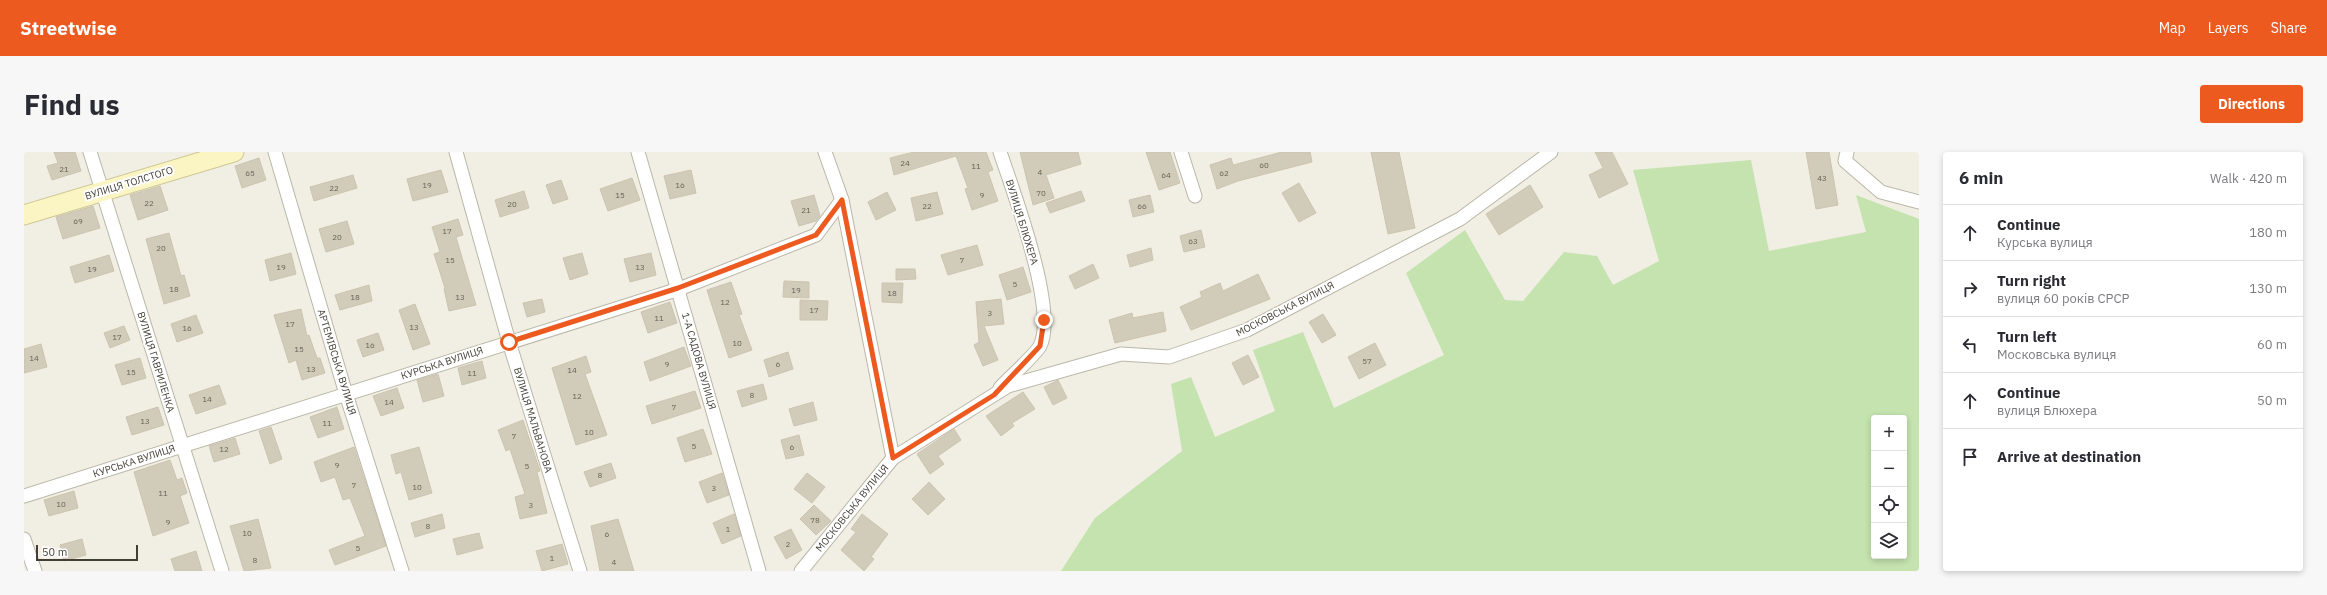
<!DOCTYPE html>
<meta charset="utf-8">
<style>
body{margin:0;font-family:"IBM Plex Sans",sans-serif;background:#f7f7f7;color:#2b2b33}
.controls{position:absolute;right:12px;bottom:12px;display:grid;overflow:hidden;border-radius:4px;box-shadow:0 2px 6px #0003}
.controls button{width:36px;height:36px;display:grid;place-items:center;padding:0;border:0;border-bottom:1px solid #e1e1e2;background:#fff;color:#2b2b33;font:20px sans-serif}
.scale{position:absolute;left:12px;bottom:10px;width:102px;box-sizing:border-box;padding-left:4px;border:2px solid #423e34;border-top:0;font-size:11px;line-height:14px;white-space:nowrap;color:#423e34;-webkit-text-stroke:3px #fff;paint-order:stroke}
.stop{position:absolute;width:12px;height:12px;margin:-9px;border:3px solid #ec5a1f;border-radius:50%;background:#fff}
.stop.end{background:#ec5a1f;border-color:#fff;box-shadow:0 1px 4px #0008}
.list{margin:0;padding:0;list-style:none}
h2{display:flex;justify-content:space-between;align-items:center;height:52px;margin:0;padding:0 16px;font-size:17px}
h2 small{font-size:13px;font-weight:400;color:#7c7c81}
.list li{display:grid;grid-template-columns:26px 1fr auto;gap:12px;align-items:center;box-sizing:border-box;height:56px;padding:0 16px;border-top:1px solid #e1e1e2}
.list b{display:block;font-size:15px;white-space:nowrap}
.list p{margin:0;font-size:13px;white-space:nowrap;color:#7c7c81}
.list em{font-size:13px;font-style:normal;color:#7c7c81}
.icon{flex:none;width:22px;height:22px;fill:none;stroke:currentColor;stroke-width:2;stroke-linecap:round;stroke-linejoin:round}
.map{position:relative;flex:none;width:1895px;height:419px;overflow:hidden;border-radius:4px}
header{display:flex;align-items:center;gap:24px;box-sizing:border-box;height:56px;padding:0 20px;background:#ec5a1f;color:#fff}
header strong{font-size:19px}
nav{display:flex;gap:22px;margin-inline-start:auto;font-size:14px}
.intro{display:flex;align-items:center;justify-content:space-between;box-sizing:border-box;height:96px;padding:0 24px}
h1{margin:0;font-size:28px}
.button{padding:10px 18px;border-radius:4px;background:#ec5a1f;color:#fff;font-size:14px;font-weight:700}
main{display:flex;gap:24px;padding:0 24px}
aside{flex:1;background:#fff;border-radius:4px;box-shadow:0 2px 6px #0003}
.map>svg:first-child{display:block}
.green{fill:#c4e3ae;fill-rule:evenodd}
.building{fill:#d1cbba;stroke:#ccc4ae}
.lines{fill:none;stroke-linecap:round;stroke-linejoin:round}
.street-casing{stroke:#bbb7a7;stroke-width:15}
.secondary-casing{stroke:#cec796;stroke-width:21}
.street{stroke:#fff;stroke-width:13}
.secondary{stroke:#fbf5c3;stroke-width:19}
.route{stroke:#ec5a1f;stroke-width:5}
.labels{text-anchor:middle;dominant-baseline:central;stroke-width:4;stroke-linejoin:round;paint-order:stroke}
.number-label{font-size:8px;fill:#666156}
.street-label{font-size:10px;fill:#423e34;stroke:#fff}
</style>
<header>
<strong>Streetwise</strong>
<nav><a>Map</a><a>Layers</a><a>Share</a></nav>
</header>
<div class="intro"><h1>Find us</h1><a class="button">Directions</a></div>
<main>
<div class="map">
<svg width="1895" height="419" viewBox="0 0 1895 419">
<rect width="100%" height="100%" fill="#f1eee4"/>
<path class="green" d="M 1727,8 L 1745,99 L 1842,80 L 1832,43 L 1895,67 L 1895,419 L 1037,419 L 1071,366 L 1158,299 L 1147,232 L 1167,225 L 1191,285 L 1251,259 L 1229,198 L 1279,180 L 1310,256 L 1420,203 L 1382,121 L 1441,78 L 1481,148 L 1499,149 L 1540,100 L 1573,104 L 1589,133 L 1635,109 L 1609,18 ZM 1850,266 L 1880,266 L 1880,404 L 1850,404 Z"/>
<g class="building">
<path d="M 30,0 L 51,0 L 57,19 L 28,28 L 23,14 L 34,11 Z"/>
<path d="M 890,0 L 962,0 L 969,18 L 964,20 L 974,49 L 948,58 L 941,37 L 944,36 L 932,4 L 870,23 L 866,6 Z"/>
<path d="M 996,0 L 1054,0 L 1057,12 L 1022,23 L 1030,46 L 1009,53 Z"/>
<path d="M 1122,0 L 1146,0 L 1156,31 L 1135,38 Z"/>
<path d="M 1258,0 L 1286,0 L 1288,10 L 1214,29 L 1193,37 L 1186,13 L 1207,6 L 1209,13 Z"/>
<path d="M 1347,0 L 1375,0 L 1391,76 L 1364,82 Z"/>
<path d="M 1571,0 L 1588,0 L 1604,32 L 1575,46 L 1565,23 L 1579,16 Z"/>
<path d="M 1782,0 L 1805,0 L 1814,53 L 1792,57 Z"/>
<path d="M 235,6 L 242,28 L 218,36 L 211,14 Z"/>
<path d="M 417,18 L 424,40 L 389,49 L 383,27 Z"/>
<path d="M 667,18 L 672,41 L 646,47 L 640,24 Z"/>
<path d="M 329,23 L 333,36 L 290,49 L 286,35 Z"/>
<path d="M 608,26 L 616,48 L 584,59 L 576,37 Z"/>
<path d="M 537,28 L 544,47 L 529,52 L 522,33 Z"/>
<path d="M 1275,31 L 1292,61 L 1275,70 L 1258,41 Z"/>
<path d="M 1506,33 L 1519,55 L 1475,83 L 1462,62 Z"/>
<path d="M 136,34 L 144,58 L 114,68 L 106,43 Z"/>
<path d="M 500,39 L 505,56 L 476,65 L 471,48 Z"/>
<path d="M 1057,39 L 1061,49 L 1026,61 L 1022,51 Z"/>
<path d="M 863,40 L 872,58 L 852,68 L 844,50 Z"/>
<path d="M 913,40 L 919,62 L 892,69 L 887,46 Z"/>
<path d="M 790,43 L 796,64 L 792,69 L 775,74 L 767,49 Z"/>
<path d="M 1126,43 L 1130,60 L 1109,65 L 1105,48 Z"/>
<path d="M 69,54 L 76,76 L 39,87 L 32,65 Z"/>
<path d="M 434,67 L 439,83 L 432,85 L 452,153 L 425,159 L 420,137 L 421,136 L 410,102 L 416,100 L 408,75 Z"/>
<path d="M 323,69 L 330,92 L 302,100 L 295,77 Z"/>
<path d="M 1177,78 L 1181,95 L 1160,100 L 1156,84 Z"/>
<path d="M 145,81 L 157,124 L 160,123 L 166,144 L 140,152 L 122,87 Z"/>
<path d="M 953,93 L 959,113 L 924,123 L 917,103 Z"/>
<path d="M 1127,96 L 1129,108 L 1106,115 L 1103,103 Z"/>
<path d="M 267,101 L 272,122 L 246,129 L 241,108 Z"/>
<path d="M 558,101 L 564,122 L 546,128 L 539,106 Z"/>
<path d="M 627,101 L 632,123 L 606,130 L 600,107 Z"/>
<path d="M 85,103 L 90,119 L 51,131 L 46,115 Z"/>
<path d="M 1069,112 L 1075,126 L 1051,137 L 1045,124 Z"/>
<path d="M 999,115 L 1007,140 L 983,148 L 975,123 Z"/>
<path d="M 872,117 L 891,117 L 892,127 L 872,128 Z"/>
<path d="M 1234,122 L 1246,147 L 1167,178 L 1156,155 L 1178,145 L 1176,140 L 1196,131 L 1199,139 Z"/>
<path d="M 760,129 L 785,130 L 785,146 L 759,145 Z"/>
<path d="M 707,130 L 718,162 L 715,163 L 728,198 L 705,206 L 683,138 Z"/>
<path d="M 858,131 L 879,131 L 878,151 L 858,150 Z"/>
<path d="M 345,133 L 348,149 L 316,158 L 311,143 Z"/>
<path d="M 518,147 L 521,160 L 503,165 L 499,151 Z"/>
<path d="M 977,147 L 980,172 L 960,174 L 974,208 L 959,214 L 950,193 L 955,190 L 952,150 Z"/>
<path d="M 776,148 L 804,149 L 803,168 L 776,168 Z"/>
<path d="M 646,150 L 653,171 L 624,181 L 617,160 Z"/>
<path d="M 391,152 L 406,192 L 389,198 L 375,158 Z"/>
<path d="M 277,157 L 283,184 L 285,183 L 293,206 L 296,206 L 301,221 L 278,228 L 272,208 L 265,211 L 250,163 Z"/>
<path d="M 1139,160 L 1142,179 L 1091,191 L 1085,168 L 1108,161 L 1109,166 Z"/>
<path d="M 1299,162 L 1312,183 L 1298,191 L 1285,170 Z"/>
<path d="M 172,163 L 179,181 L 153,190 L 147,172 Z"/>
<path d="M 100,174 L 106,188 L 86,196 L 80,181 Z"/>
<path d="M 354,181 L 360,198 L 339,205 L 333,188 Z"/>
<path d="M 1351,191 L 1362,213 L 1335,227 L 1324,205 Z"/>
<path d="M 17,192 L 23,215 L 0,221 L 0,197 Z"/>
<path d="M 660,195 L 667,214 L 626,229 L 620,210 Z"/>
<path d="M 764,200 L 769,217 L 745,225 L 740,208 Z"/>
<path d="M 1224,203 L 1235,225 L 1219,233 L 1208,211 Z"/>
<path d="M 562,204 L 567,220 L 561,222 L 583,283 L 552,293 L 528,216 Z"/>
<path d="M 116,206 L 122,226 L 98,233 L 91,213 Z"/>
<path d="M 458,209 L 462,226 L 438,233 L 434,216 Z"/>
<path d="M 414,222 L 420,244 L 399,250 L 393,228 Z"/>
<path d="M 1034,228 L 1043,246 L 1029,253 L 1020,235 Z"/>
<path d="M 739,232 L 743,247 L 718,255 L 713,239 Z"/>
<path d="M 195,233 L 202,252 L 172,262 L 165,243 Z"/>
<path d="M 373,236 L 380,256 L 357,264 L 349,244 Z"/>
<path d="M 671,239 L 677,256 L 628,272 L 622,254 Z"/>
<path d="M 999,240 L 1011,257 L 988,271 L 990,274 L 977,284 L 962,264 Z"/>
<path d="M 789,250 L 793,268 L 770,274 L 765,257 Z"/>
<path d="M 134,255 L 140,273 L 108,283 L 102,265 Z"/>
<path d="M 313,255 L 320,277 L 294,286 L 286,265 Z"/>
<path d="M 499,268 L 516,319 L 513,320 L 523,361 L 496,367 L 491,345 L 501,342 L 486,297 L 482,299 L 474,278 Z"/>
<path d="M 247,275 L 258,307 L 246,312 L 235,279 Z"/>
<path d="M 679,277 L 688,302 L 661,310 L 653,286 Z"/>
<path d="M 930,277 L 937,288 L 914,304 L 920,312 L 906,322 L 893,302 Z"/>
<path d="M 775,283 L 780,303 L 762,307 L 757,288 Z"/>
<path d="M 211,286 L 216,302 L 190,310 L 185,294 Z"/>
<path d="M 330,295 L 362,394 L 311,413 L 305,398 L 341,384 L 326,346 L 319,348 L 311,325 L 297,330 L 290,310 Z"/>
<path d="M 395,295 L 408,341 L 385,348 L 377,320 L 372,322 L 367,303 Z"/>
<path d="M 146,308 L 153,328 L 158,326 L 163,341 L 156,344 L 165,371 L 129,384 L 110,320 Z"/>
<path d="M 587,311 L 592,326 L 566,335 L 560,320 Z"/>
<path d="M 698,321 L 705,343 L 683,351 L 675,330 Z"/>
<path d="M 783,321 L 801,335 L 788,351 L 770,337 Z"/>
<path d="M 905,330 L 921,347 L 904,363 L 888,347 Z"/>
<path d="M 50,339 L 54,356 L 25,364 L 20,348 Z"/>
<path d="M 790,353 L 807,369 L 792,383 L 776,367 Z"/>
<path d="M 418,362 L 421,376 L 391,385 L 387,371 Z"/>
<path d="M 710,362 L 717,384 L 698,392 L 689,371 Z"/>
<path d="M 838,362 L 864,382 L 847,405 L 850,407 L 840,419 L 817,398 L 832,380 L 827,377 Z"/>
<path d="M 234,367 L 247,416 L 220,419 L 206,374 Z"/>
<path d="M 594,367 L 610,419 L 576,419 L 567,374 Z"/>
<path d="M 767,377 L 778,398 L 762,407 L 750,385 Z"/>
<path d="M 455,381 L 459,396 L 433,403 L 429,387 Z"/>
<path d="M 58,387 L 62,403 L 40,409 L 36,393 Z"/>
<path d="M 538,392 L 544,412 L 518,419 L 512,399 Z"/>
<path d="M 172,399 L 178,419 L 151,419 L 147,407 Z"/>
</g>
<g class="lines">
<defs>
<g id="street">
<path d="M 66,0 L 198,419"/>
<path d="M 251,0 L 322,242 L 378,419"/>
<path d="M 432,0 L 485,190 L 556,419"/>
<path d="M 614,0 L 735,419"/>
<path d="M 801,0 L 818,48 L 869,306"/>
<path d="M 976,0 C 989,39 1034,158 1016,194 C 1012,202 984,227 976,236"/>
<path d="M 1157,0 L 1171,44"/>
<path d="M 1823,0 L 1821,9 L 1857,40 L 1895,50"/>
<path d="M 0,344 L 655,137 L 792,83 L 818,48"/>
<path d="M 0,387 L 11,419"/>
<path d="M 777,419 L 869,306 L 984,234 L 1097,202 L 1145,205 L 1223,178 L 1436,67 L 1527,0"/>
</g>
<path id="secondary" d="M 0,63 L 210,0"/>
</defs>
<use href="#street" class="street-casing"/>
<use href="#secondary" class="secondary-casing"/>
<use href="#street" class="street"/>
<use href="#secondary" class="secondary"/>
</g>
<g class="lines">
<path class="route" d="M 485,190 L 654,136 L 792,83 L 818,48 L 869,306 L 970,243 L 1016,194 L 1020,168"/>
</g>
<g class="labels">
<g class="number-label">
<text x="881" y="11">24</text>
<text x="1240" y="13">60</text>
<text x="952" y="14">11</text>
<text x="40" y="17">21</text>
<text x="1016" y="20">4</text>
<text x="226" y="21">65</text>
<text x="1200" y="21">62</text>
<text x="1142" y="23">64</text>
<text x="1798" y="26">43</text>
<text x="403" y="33">19</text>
<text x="656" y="33">16</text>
<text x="310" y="36">22</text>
<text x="1017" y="41">70</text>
<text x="596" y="43">15</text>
<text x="958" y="43">9</text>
<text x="125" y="51">22</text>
<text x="488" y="52">20</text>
<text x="903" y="54">22</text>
<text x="1118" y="54">66</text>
<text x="782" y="58">21</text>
<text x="54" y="69">69</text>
<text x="423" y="79">17</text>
<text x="313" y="85">20</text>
<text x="1169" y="89">63</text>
<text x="137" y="96">20</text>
<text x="426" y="108">15</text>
<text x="938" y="108">7</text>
<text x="257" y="115">19</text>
<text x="616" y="115">13</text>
<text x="68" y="117">19</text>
<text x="991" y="132">5</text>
<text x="150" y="137">18</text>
<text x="772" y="138">19</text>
<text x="868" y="141">18</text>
<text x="331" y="145">18</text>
<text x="436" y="145">13</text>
<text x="701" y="150">12</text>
<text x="790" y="158">17</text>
<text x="966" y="161">3</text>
<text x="635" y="166">11</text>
<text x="266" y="172">17</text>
<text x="390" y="175">13</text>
<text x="163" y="176">16</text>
<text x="93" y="185">17</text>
<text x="713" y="191">10</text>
<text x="346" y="193">16</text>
<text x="275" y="197">15</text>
<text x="10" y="206">14</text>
<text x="1343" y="209">57</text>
<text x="643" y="212">9</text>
<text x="754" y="212">6</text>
<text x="287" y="217">13</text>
<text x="548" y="218">14</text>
<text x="107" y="220">15</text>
<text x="448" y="221">11</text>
<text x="728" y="243">8</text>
<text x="553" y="244">12</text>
<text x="183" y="247">14</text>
<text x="365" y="250">14</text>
<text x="650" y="255">7</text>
<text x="121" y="269">13</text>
<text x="303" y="271">11</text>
<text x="565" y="280">10</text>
<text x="490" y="284">7</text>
<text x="670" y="294">5</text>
<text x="768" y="295">6</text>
<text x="200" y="297">12</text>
<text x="313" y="313">9</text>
<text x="503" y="314">5</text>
<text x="576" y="323">8</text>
<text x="330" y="333">7</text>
<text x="393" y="335">10</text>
<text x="690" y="336">3</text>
<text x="139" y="341">11</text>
<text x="37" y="352">10</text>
<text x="507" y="353">3</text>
<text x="791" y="368">78</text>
<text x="144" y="370">9</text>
<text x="404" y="374">8</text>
<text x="704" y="377">1</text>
<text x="223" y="381">10</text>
<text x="583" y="382">6</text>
<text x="764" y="392">2</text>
<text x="334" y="396">5</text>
<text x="528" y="406">1</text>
<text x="231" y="408">8</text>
<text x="590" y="410">4</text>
</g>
<g class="street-label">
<text transform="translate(105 31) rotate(-17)">ВУЛИЦЯ ТОЛСТОГО</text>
<text transform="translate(998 70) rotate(73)">ВУЛИЦЯ БЛЮХЕРА</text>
<text transform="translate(1261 157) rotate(-27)">МОСКОВСЬКА ВУЛИЦЯ</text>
<text transform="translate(675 209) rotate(74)">1-А САДОВА ВУЛИЦЯ</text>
<text transform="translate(132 210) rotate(73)">ВУЛИЦЯ ГАВРИЛЕНКА</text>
<text transform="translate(313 210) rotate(73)">АРТЕМІВСЬКА ВУЛИЦЯ</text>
<text transform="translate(418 211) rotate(-18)">КУРСЬКА ВУЛИЦЯ</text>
<text transform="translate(509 268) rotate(73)">ВУЛИЦЯ МАЛЬВАНОВА</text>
<text transform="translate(110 309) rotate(-18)">КУРСЬКА ВУЛИЦЯ</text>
<text transform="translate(828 356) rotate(-51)">МОСКОВСЬКА ВУЛИЦЯ</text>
</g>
</g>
</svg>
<div class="controls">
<button>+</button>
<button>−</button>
<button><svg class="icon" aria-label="locate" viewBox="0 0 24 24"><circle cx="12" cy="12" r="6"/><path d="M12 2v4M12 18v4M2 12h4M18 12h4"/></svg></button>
<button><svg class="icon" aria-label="layers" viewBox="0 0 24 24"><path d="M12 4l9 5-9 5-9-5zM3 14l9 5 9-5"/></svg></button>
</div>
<div class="scale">50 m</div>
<div class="stop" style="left:485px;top:190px"></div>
<div class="stop end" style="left:1020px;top:168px"></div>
</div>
<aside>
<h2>6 min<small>Walk · 420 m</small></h2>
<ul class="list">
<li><svg class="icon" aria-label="ahead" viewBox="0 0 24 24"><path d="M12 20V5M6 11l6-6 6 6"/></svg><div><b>Continue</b><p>Курська вулиця</p></div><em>180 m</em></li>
<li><svg class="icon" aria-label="right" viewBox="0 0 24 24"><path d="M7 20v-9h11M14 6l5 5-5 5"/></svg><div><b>Turn right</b><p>вулиця 60 років СРСР</p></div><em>130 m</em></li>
<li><svg class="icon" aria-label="left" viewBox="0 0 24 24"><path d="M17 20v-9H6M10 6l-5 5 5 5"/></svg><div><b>Turn left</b><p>Московська вулиця</p></div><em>60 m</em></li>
<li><svg class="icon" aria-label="ahead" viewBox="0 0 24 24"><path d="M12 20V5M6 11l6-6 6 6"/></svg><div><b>Continue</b><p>вулиця Блюхера</p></div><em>50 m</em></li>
<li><svg class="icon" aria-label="arrive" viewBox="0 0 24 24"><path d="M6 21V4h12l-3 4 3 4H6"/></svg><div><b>Arrive at destination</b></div></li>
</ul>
</aside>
</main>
